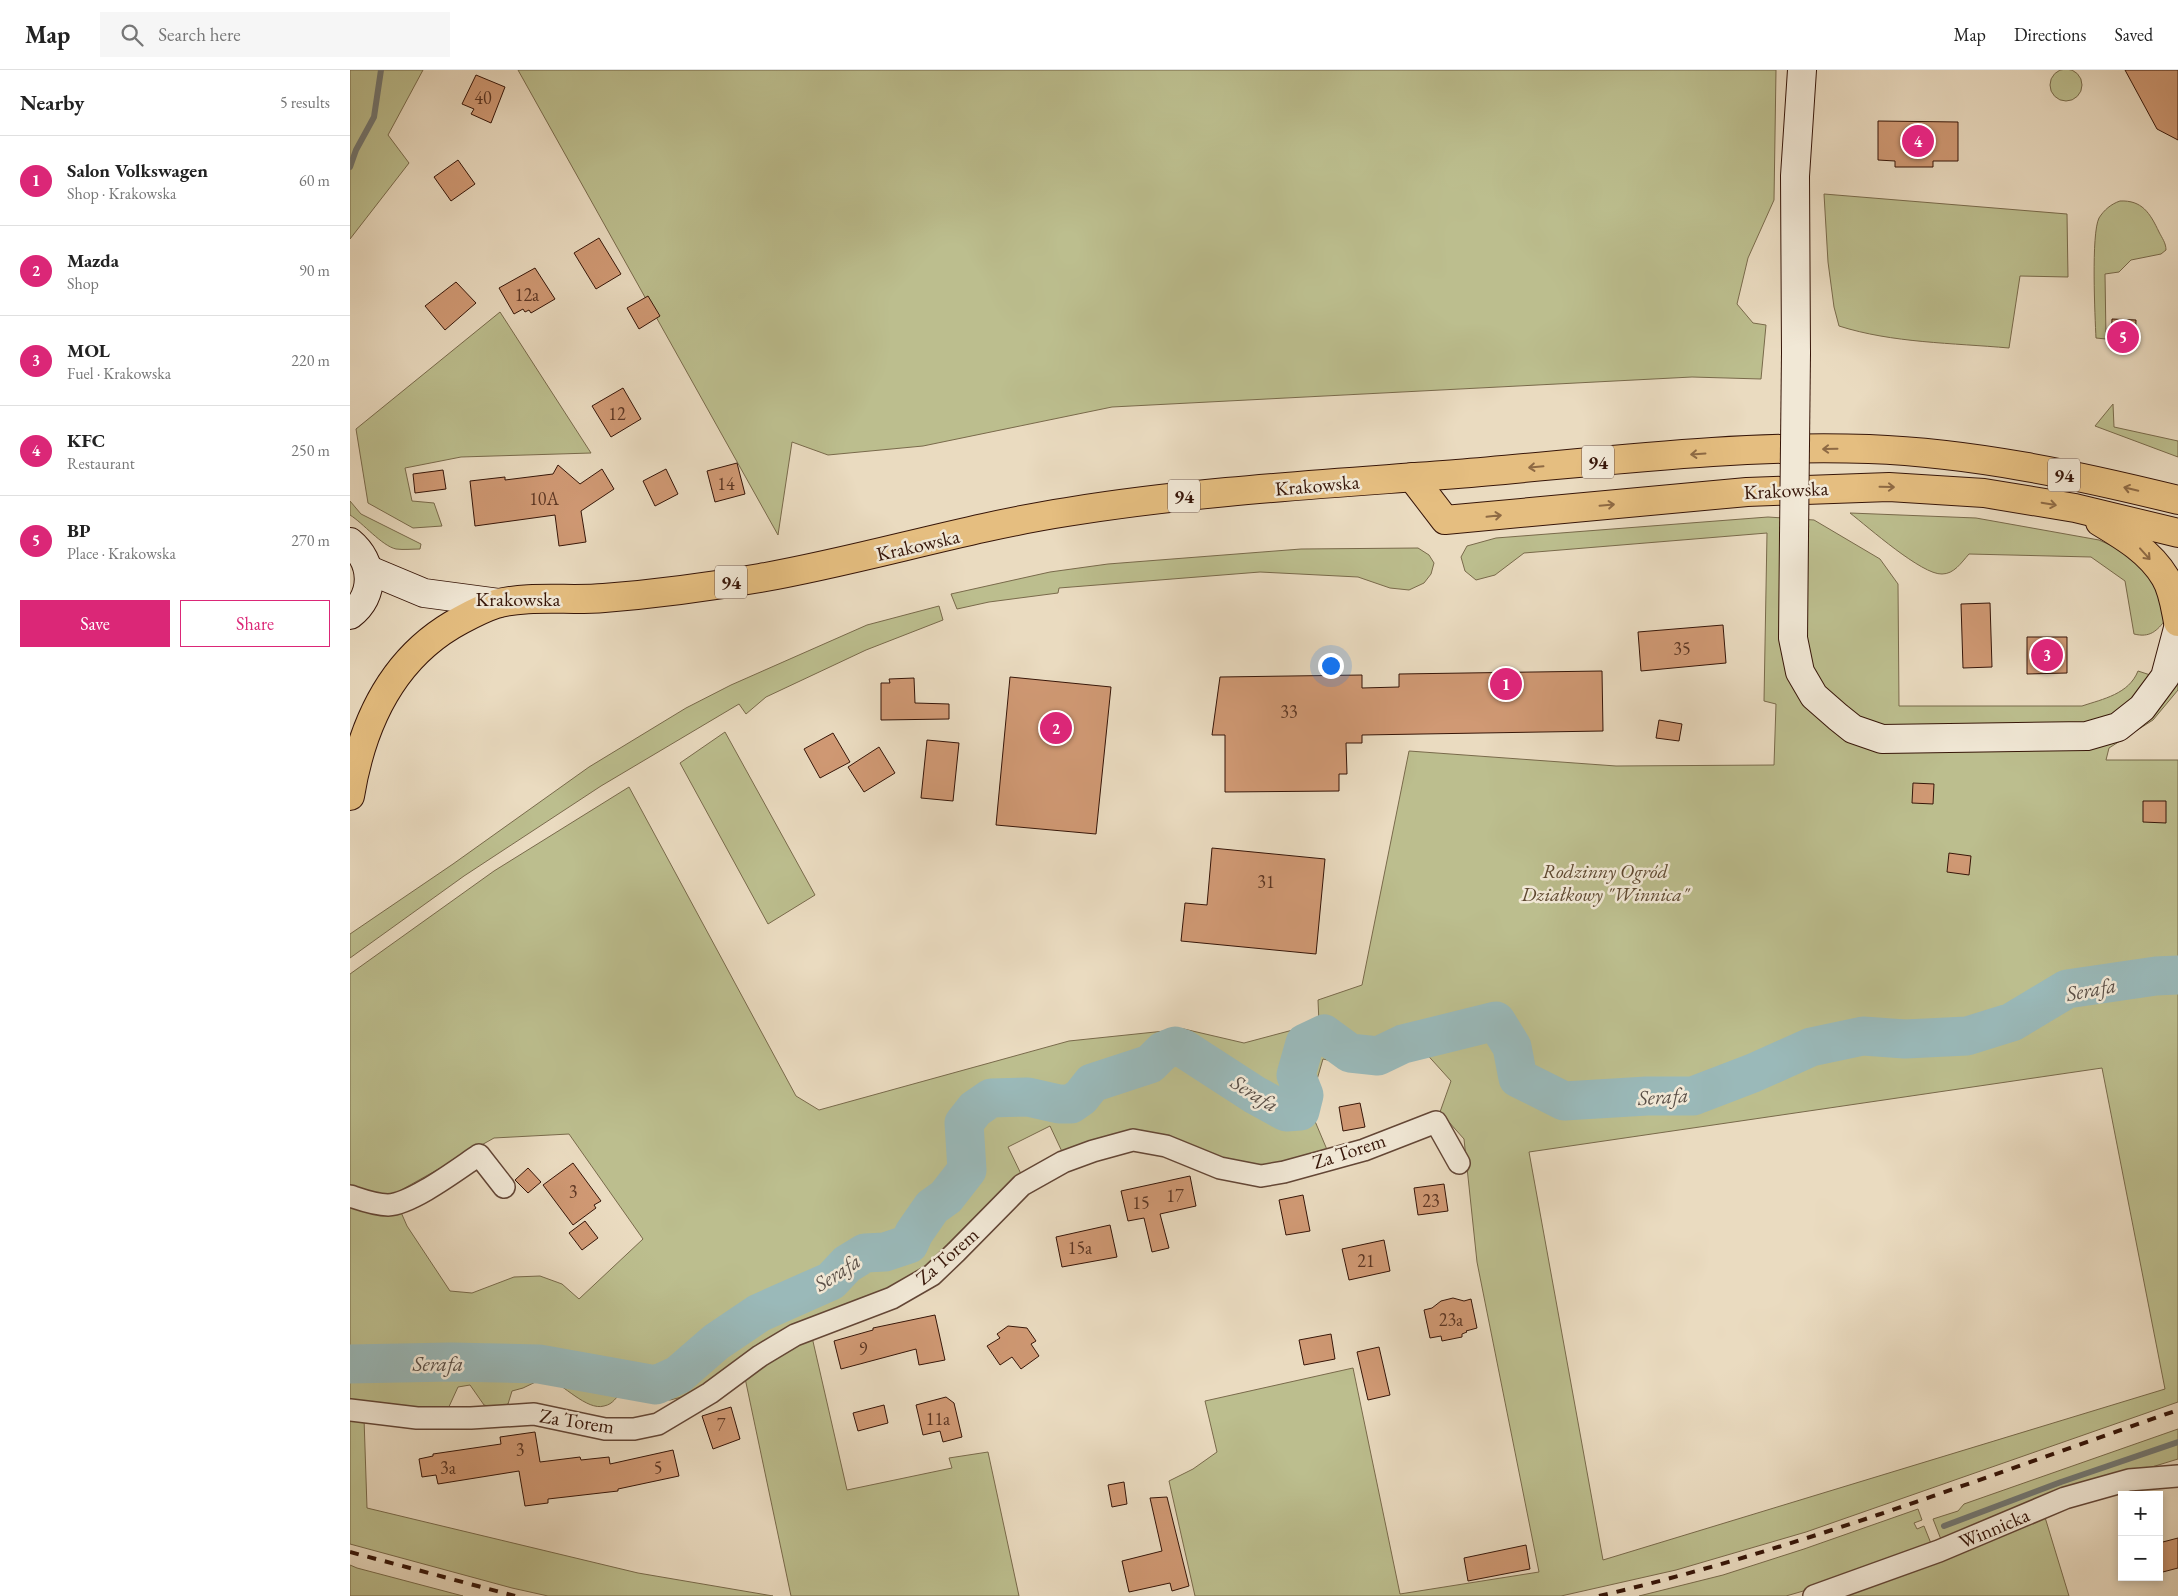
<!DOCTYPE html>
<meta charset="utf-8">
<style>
body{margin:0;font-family:"EB Garamond",serif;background:#f6f6f6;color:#222}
.controls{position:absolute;right:15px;bottom:15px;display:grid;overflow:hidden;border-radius:0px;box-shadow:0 2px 8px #0003}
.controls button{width:45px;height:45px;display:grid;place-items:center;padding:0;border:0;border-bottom:1px solid #e0e0e0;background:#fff;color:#222;font:25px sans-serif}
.you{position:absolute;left:980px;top:595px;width:18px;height:18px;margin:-12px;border:4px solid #fff;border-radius:50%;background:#1a73e8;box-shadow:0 0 0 8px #1a73e833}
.badge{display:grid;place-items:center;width:32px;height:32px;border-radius:50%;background:#db2777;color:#fff;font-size:16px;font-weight:700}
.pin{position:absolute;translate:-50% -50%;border:2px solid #fff;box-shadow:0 1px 5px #0006}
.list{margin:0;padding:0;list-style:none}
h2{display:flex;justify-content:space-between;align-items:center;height:65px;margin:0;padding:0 20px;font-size:21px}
h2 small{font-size:16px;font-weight:400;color:#767676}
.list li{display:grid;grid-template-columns:32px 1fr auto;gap:15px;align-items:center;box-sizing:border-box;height:90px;padding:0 20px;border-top:1px solid #e0e0e0}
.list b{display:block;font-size:19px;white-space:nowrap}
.list p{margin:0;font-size:16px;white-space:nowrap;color:#767676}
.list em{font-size:16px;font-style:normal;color:#767676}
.actions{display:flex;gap:10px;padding:15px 20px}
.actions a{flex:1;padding:11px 0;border:1px solid #db2777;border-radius:0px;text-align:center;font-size:18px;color:#db2777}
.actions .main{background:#db2777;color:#fff}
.icon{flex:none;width:28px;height:28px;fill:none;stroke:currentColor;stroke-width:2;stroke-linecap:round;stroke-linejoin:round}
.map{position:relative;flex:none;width:1828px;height:1526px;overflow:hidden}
header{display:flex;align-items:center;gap:30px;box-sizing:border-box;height:70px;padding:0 25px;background:#fff;border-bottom:1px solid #e0e0e0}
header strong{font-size:24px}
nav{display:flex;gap:28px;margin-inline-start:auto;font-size:18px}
.search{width:350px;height:45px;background:#f6f6f6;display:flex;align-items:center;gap:12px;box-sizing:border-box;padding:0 18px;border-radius:0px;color:#767676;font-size:19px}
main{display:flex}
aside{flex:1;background:#fff}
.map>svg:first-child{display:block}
.green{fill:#bcbe8e;stroke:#796a4b;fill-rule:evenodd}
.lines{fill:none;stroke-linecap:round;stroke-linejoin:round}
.stream{stroke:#727772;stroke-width:6}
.river{stroke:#9ab9b9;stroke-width:39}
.building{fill:#d09974;stroke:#361508}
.street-casing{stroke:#634636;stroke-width:24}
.secondary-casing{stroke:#361508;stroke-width:30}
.primary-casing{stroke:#361508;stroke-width:30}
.street{stroke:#f1e8d6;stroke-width:21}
.secondary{stroke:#f1e8d6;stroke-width:28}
.primary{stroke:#e5be80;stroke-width:28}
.rail{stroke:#361508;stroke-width:4;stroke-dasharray:9 9;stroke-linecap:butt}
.secondary-bridge-casing{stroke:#361508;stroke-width:30;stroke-linecap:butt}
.secondary-bridge{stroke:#f1e8d6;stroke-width:28}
.oneway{stroke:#8e6a44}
.labels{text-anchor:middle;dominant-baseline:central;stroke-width:5;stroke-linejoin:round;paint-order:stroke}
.number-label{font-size:18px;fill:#5c3623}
.shield{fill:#f1e8d6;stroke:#6e5446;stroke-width:1}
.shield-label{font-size:19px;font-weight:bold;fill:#361508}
.street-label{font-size:20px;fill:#361508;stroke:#f1e8d6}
.park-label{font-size:20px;font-style:italic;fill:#5e4830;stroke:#f1e8d6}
.water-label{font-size:21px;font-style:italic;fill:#594e46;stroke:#f1e8d6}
</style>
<header>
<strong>Map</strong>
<div class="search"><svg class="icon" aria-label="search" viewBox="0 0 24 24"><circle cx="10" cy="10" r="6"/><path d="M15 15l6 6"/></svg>Search here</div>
<nav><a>Map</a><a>Directions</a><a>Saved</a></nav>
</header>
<main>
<aside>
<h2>Nearby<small>5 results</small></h2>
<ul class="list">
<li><span class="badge">1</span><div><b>Salon Volkswagen</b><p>Shop · Krakowska</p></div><em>60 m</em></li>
<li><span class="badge">2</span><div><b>Mazda</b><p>Shop</p></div><em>90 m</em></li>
<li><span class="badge">3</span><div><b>MOL</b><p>Fuel · Krakowska</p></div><em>220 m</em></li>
<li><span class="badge">4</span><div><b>KFC</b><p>Restaurant</p></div><em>250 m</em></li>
<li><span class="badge">5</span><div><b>BP</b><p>Place · Krakowska</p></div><em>270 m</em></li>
</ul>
<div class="actions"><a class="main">Save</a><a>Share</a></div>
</aside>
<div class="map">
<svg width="1828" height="1526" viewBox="0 0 1828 1526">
<rect width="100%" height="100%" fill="#eadbc0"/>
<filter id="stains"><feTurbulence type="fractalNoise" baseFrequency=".004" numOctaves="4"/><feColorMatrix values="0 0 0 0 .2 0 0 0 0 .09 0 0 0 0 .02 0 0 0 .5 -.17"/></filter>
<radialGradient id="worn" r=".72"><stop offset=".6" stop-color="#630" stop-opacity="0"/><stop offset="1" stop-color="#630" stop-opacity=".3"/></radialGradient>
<g class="green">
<circle cx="1716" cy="15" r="16"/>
<path d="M 0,0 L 73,0 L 38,65 L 59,93 L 0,169 Z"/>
<path d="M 168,0 L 1426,0 L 1424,130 L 1398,188 L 1387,234 L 1403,253 L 1416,255 L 1411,309 L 1342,307 L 762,337 L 573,376 L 478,385 L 442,372 L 428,465 Z"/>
<path d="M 1474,124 L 1717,144 L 1718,207 L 1670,206 L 1659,278 C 1603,273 1542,273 1489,256 L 1484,237 L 1478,192 Z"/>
<path d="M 1770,131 C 1792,130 1800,143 1809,162 C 1812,168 1816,173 1816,180 L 1811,184 L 1781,190 L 1769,202 L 1755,204 L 1756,269 L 1746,268 C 1745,247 1741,164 1749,148 C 1754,140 1761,134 1770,131 Z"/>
<path d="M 150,242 L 241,383 L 111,387 L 55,398 L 62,431 L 84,433 L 92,456 L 63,458 L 18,433 L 6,359 Z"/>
<path d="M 1763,334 L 1764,357 L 1828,371 L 1828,387 L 1745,356 Z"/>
<path d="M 0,431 L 11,444 L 71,474 L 70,479 C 62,479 54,480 46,479 C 32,476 13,453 0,445 Z"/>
<path d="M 1500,443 L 1626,448 L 1749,470 L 1793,490 L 1815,524 L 1816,549 C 1807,561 1800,568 1784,564 L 1775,511 L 1741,487 L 1619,484 C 1611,493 1604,504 1592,504 C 1572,505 1518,457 1500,443 Z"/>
<path d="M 1418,447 L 1464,450 L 1530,489 L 1548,514 L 1549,636 L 1732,636 C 1753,629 1779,624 1788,601 L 1828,614 L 1828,620 L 1803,650 L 1759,678 L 1756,690 L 1828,690 L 1828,1332 L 1456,1462 L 1326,1500 L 1211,1526 L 845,1526 L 819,1411 L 843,1399 L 867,1382 L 855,1331 L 1003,1298 L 1050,1524 L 1189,1502 L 1127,1192 L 1114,1069 L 1090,1042 L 1101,1011 L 1073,980 L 1054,985 L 1019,999 L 973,989 L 959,1037 L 978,1082 L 913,1099 L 873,1091 L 809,1067 L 715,1088 L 700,1056 L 658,1077 L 673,1108 L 578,1200 L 384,1296 L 332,1327 L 320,1330 L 307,1328 L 283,1317 C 280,1319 276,1320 273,1322 C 265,1327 264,1334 254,1336 C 237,1341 213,1314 196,1307 L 173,1318 L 162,1321 L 158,1334 L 146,1338 L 134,1335 L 120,1315 L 108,1317 L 97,1341 L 0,1335 L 0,1133 L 50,1140 L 57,1156 L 100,1221 L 122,1223 L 164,1207 L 190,1206 L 212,1214 L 229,1229 L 293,1169 L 219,1064 L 144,1068 L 44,1124 L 23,1128 L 0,1119 L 0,904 L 144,801 L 279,717 L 446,1026 L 469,1040 L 719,971 L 834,959 L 894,973 L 969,953 L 968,930 L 1012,915 L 1059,681 L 1266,696 L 1424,695 L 1426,634 L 1414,631 L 1417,463 L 1174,483 L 1145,505 L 1126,510 L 1115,501 L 1111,487 L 1117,476 L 1146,468 ZM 1752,998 L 1815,1319 L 1253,1490 L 1179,1082 Z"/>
<path d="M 1068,478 L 1079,485 L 1084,493 L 1081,504 L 1074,513 L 1059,520 L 1040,518 L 1008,507 L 910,502 L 709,518 L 708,523 L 639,532 L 607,539 L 601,524 L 700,502 L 758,494 L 951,479 Z"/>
<path d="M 589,536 L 593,550 L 516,580 L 416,627 L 396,644 L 389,634 L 251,716 L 114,806 L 0,888 L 0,864 L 103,794 L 239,697 L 336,638 L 381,615 L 517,555 Z"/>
<path d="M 375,662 L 465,825 L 418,854 L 330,693 Z"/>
<path d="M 462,1267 L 497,1420 L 602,1398 L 599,1388 L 638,1382 L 669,1526 L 441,1526 L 395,1308 Z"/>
<path d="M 0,1346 L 14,1348 L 17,1438 L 288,1503 L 423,1526 L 198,1526 L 162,1518 L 0,1474 Z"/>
<path d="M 1828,1359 L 1828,1389 L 1730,1419 L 1592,1472 L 1583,1449 L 1608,1441 L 1614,1434 Z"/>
<path d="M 1568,1439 L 1572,1450 L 1564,1453 L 1567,1459 L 1574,1456 L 1582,1476 L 1488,1511 L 1436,1526 L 1289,1526 L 1373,1505 L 1454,1479 Z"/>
<path d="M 1694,1444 L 1719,1526 L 1480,1526 Z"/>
<path d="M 0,1495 L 7,1498 L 113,1526 L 0,1526 Z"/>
</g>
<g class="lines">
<g class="stream">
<path d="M 0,97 L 6,80 L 24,47 L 31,0"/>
<path d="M 1594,1456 L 1711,1412 L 1828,1372"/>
</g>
<path class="river" d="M 0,1294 L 101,1292 L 189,1294 L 306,1315 L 328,1305 L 366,1272 L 409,1243 L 481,1211 L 497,1194 L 515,1183 L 535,1182 L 559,1174 L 564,1163 L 582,1137 L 596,1127 L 617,1100 L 614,1053 L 625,1039 L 641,1028 L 678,1027 L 709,1034 L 721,1034 L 731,1027 L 742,1013 L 800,994 L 813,981 L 825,976 L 834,979 L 905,1025 L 936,1042 L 950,1041 L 954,1025 L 946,1005 L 955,973 L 974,964 L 1000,983 L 1028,986 L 1053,974 L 1146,951 L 1162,977 L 1168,1008 L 1214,1031 L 1297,1026 L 1343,1026 L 1403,1003 L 1461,977 L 1513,966 L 1555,969 L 1617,966 L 1662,952 L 1717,919 L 1806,906 L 1828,905"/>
</g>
<g class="building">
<path d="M 1775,0 L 1828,0 L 1828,70 L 1807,59 Z"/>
<path d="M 126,5 L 155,17 L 141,53 L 121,44 L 124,39 L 112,34 Z"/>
<path d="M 1528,51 L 1608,52 L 1608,91 L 1583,91 L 1583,97 L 1545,97 L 1545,91 L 1528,90 Z"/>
<path d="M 108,90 L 125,114 L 101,131 L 84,107 Z"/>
<path d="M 249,168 L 271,204 L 246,219 L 224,183 Z"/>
<path d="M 185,198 L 205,229 L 181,243 L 179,240 L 175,242 L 173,239 L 164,244 L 149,218 Z"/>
<path d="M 106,212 L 126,233 L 95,260 L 75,236 Z"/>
<path d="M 298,226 L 310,246 L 289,259 L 277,238 Z"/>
<path d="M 1762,249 L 1786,250 L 1785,278 L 1761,277 Z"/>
<path d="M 273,318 L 291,349 L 261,367 L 242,336 Z"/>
<path d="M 387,393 L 395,424 L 365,432 L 357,401 Z"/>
<path d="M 208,395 L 230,414 L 252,399 L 264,419 L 231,441 L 236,472 L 209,476 L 205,445 L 125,456 L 120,411 L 155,407 L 155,410 L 203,404 Z"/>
<path d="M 316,399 L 328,424 L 305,436 L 293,411 Z"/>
<path d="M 93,400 L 96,419 L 65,423 L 63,404 Z"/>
<path d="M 1640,533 L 1642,597 L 1613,598 L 1611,534 Z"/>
<path d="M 1373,555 L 1376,593 L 1291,601 L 1288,562 Z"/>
<path d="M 1677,567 L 1717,567 L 1717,603 L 1677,604 Z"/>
<path d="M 1252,601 L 1253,661 L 1012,665 L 1012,673 L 996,673 L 997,704 L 989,704 L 989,721 L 875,722 L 875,665 L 862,665 L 870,607 L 1012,605 L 1012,618 L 1049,617 L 1049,604 Z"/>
<path d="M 660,607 L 761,617 L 746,764 L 646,755 Z"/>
<path d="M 564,608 L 565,633 L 599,634 L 599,649 L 531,650 L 531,613 L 540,613 L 539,609 Z"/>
<path d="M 1309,650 L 1332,654 L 1329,671 L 1306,668 Z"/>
<path d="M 483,663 L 500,692 L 470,708 L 454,679 Z"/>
<path d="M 577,670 L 609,673 L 603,731 L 571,728 Z"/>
<path d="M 529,677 L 545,703 L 514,722 L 498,697 Z"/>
<path d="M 1563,713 L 1584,714 L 1583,734 L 1562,733 Z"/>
<path d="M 1793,731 L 1816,731 L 1816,753 L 1793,752 Z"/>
<path d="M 862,778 L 975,789 L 966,884 L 831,871 L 835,833 L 857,835 Z"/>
<path d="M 1599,783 L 1621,786 L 1619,805 L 1597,802 Z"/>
<path d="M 1010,1033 L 1015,1057 L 993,1061 L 989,1037 Z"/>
<path d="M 223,1093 L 251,1131 L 244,1135 L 246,1138 L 223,1155 L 193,1115 Z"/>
<path d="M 178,1098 L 191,1112 L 178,1123 L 165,1110 Z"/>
<path d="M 840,1106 L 846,1136 L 810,1144 L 819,1178 L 802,1182 L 794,1148 L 778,1151 L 771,1121 Z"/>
<path d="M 1094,1114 L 1098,1141 L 1068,1145 L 1064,1118 Z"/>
<path d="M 953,1125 L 960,1161 L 936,1165 L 929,1130 Z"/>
<path d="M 235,1151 L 248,1168 L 232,1180 L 219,1163 Z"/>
<path d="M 760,1155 L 767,1187 L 712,1197 L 706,1167 Z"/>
<path d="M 1034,1170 L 1040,1201 L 999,1210 L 992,1179 Z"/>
<path d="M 1103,1228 L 1114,1231 L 1121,1229 L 1127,1258 L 1116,1261 L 1117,1262 L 1112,1264 L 1112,1267 L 1092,1271 L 1091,1266 L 1080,1268 L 1074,1240 L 1082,1238 L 1091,1231 Z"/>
<path d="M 585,1245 L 595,1290 L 569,1295 L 566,1279 L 491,1299 L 484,1271 L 523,1260 L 523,1258 Z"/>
<path d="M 658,1256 L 677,1258 L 686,1271 L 681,1274 L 689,1286 L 671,1299 L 662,1287 L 650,1295 L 637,1276 L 650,1268 L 647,1264 Z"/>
<path d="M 981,1264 L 985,1289 L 954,1295 L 949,1270 Z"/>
<path d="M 1029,1277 L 1040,1325 L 1018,1330 L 1007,1282 Z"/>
<path d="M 596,1327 L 604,1333 L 612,1367 L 593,1372 L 590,1361 L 573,1365 L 566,1335 Z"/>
<path d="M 534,1335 L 538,1353 L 508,1361 L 503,1343 Z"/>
<path d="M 381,1337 L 390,1369 L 363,1379 L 352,1346 Z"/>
<path d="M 185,1362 L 190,1392 L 230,1387 L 231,1390 L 259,1387 L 260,1394 L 323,1380 L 329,1406 L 268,1419 L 268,1421 L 198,1429 L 198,1433 L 175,1436 L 169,1401 L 88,1414 L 86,1405 L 72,1407 L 69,1389 L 83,1386 L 83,1384 L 151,1374 L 150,1367 Z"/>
<path d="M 774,1412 L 777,1434 L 762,1437 L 758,1415 Z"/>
<path d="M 817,1427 L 839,1516 L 822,1521 L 820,1513 L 779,1522 L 772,1491 L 812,1481 L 800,1428 Z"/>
<path d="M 1828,1468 L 1828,1498 L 1809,1503 L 1809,1473 Z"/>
<path d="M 1176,1475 L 1180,1499 L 1118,1511 L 1114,1488 Z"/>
</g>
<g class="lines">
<defs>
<g id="street">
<path d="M 0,1126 C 12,1130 25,1135 38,1135 C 62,1134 108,1099 129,1085 L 154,1117"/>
<path d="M 0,1340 L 67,1348 L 121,1348 L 184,1344 L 255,1359 L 284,1359 L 308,1354 L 360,1323 L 410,1286 L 445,1265 L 542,1228 L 582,1205 L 606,1182 L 672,1115 L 713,1092 L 743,1081 L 783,1070 L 816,1076 L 870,1098 L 911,1106 L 934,1102 L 1014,1080 L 1086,1052 L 1109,1093"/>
<path d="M 1464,1526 L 1589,1481 L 1715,1428 L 1779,1410 L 1828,1406"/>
</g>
<g id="secondary">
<path d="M 1446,283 L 1445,106 L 1452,0"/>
<path d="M 1444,466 L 1443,568 L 1450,602 L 1464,626 L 1488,647 L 1503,659 L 1532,669 L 1737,666 L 1768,657 L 1792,638 L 1815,607 L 1828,558"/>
<path d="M 0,472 C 24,492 26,525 0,545"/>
<path d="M 19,500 L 74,523 L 149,533"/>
</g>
<g id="primary">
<path d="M 1062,407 L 1095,450 L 1397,422 L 1539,417 L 1634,423 L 1725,438 L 1828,463"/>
<path d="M 1750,452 C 1775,467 1800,482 1815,507 C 1823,520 1825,537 1828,552"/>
<path d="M 0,726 C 12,653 43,586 111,550 C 122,544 134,538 146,534 C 177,525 221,531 254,528 C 306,524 358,517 410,508 C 513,490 614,458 717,442 C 846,421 977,414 1107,404 C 1242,393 1383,374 1519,379 C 1623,383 1727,405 1828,430"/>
</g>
</defs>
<use href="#street" class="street-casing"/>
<use href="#secondary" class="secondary-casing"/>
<use href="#primary" class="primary-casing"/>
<use href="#street" class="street"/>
<use href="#secondary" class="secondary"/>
<use href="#primary" class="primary"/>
<g class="rail">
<path d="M 0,1482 L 165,1526"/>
<path d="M 1249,1526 C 1446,1480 1637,1406 1828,1340"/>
</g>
<defs>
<path id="secondary-bridge" d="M 1444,466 L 1446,283"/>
</defs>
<use href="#secondary-bridge" class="secondary-bridge-casing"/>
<use href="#secondary-bridge" class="secondary-bridge"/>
</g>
<defs><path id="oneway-shaft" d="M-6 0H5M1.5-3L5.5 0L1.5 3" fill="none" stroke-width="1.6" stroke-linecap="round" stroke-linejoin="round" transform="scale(1.25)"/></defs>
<g class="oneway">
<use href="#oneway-shaft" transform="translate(1480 379) rotate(179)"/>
<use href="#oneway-shaft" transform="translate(1348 384) rotate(176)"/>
<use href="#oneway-shaft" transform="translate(1186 397) rotate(175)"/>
<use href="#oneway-shaft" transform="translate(1537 417) rotate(1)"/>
<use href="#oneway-shaft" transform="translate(1781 419) rotate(-167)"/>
<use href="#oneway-shaft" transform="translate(1699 434) rotate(10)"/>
<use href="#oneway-shaft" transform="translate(1257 435) rotate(-5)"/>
<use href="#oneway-shaft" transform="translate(1144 446) rotate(-6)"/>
<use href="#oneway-shaft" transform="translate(1795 484) rotate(48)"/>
</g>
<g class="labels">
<g class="number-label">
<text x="133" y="27">40</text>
<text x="177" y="224">12a</text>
<text x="267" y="343">12</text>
<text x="376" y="413">14</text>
<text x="194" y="428">10A</text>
<text x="1332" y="578">35</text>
<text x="939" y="641">33</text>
<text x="916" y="811">31</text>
<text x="223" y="1121">3</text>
<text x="825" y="1125">17</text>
<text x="1081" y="1130">23</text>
<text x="791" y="1132">15</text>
<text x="730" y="1177">15a</text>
<text x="1016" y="1190">21</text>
<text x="1101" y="1249">23a</text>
<text x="513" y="1278">9</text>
<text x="588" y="1348">11a</text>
<text x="371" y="1354">7</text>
<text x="170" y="1379">3</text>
<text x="98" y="1397">3a</text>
<text x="308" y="1397">5</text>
</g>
<g class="shield">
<rect x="1232" y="375.5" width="32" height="33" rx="4"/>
<rect x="1698" y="388.5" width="32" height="33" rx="4"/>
<rect x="818" y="409.5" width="32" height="33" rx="4"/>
<rect x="365" y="495.5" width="32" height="33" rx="4"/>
</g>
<g class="shield-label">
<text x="1248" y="392">94</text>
<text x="1714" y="405">94</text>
<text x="834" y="426">94</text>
<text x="381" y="512">94</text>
</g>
<g class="street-label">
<text transform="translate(967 415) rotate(-5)">Krakowska</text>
<text transform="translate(1436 420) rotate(-3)">Krakowska</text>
<text transform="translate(568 475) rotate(-13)">Krakowska</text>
<text x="168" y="529">Krakowska</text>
<text transform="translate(999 1081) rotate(-18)">Za Torem</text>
<text transform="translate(597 1186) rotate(-41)">Za Torem</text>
<text transform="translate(227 1351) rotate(9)">Za Torem</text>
<text transform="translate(1644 1458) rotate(-23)">Winnicka</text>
</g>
<g class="park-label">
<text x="1255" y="801">Rodzinny Ogród<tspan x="1255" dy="23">Działkowy "Winnica"</tspan></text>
</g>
<g class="water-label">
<text transform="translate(1741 919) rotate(-11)">Serafa</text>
<text transform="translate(905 1023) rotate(32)">Serafa</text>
<text transform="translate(1313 1026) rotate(-4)">Serafa</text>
<text transform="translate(487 1202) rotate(-33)">Serafa</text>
<text x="88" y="1293">Serafa</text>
</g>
</g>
<rect width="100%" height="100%" filter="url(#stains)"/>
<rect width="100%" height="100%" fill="url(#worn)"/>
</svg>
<div class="controls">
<button>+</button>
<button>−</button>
</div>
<div class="you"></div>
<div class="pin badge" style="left:1156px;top:614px">1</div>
<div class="pin badge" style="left:706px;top:658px">2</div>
<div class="pin badge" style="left:1697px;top:585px">3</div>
<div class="pin badge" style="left:1568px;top:71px">4</div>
<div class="pin badge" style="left:1773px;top:267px">5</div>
</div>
</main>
